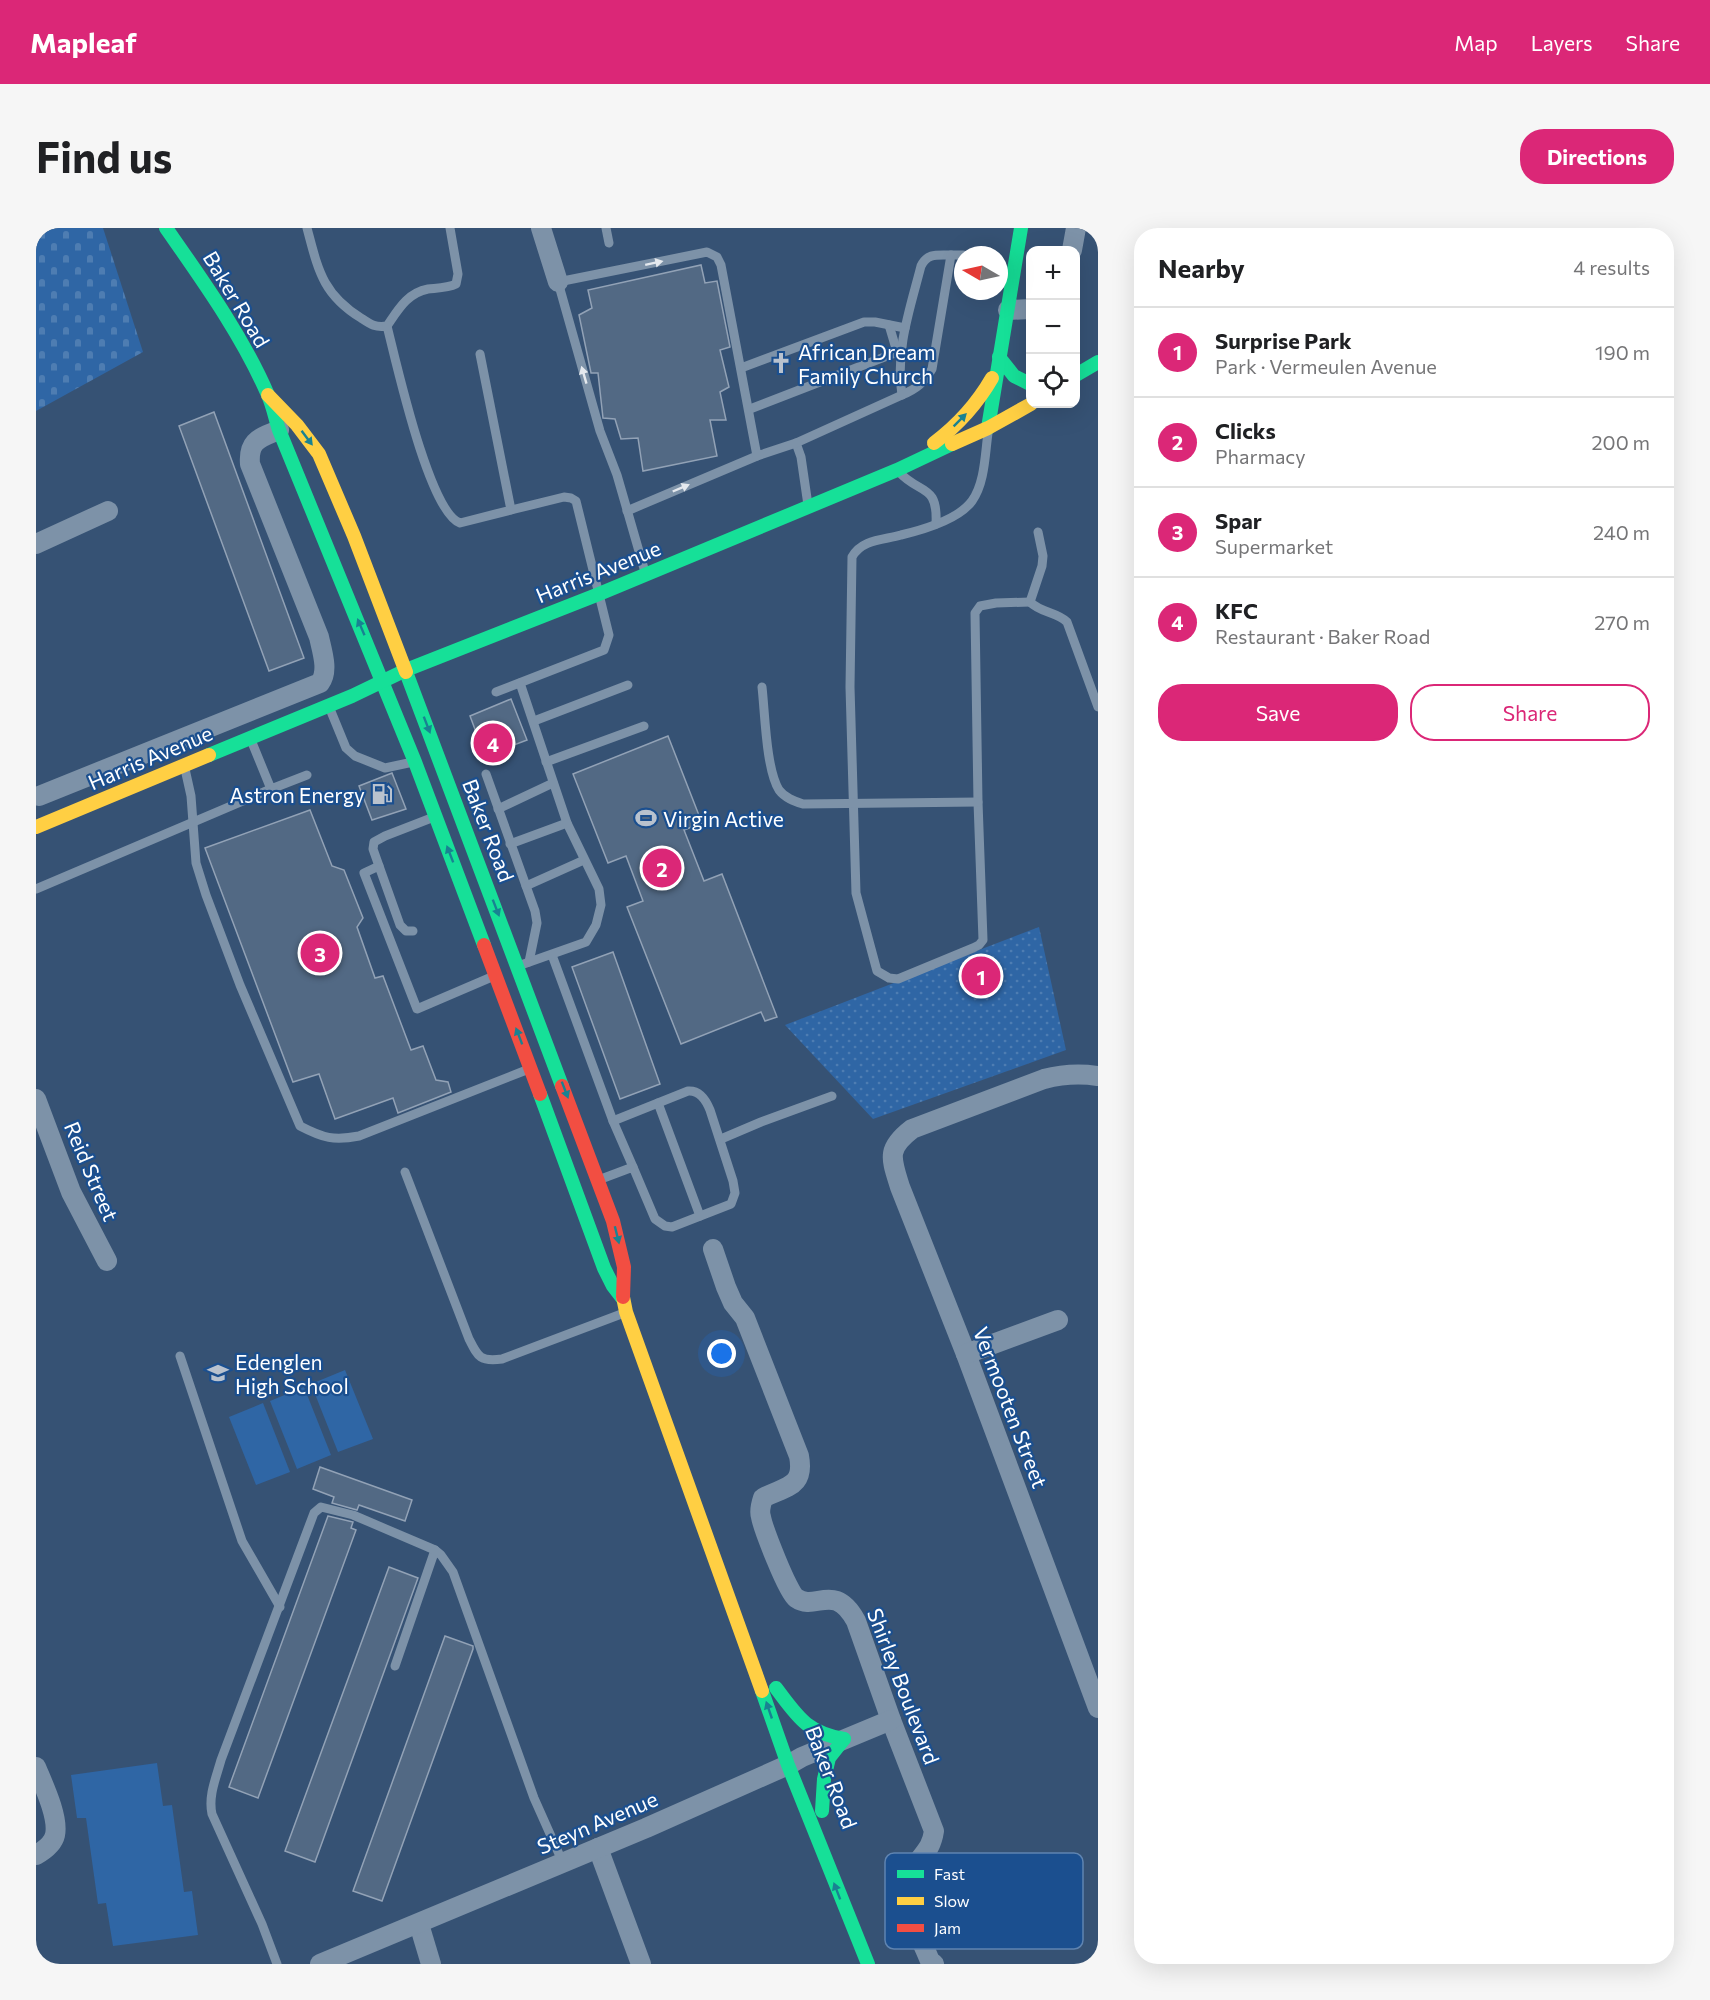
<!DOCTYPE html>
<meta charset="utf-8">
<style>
body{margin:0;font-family:Commissioner,sans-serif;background:#f6f6f6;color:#202124}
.controls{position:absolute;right:18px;top:18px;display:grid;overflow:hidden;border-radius:12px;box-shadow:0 6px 24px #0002}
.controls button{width:54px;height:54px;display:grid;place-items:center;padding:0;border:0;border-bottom:2px solid #e0e0e0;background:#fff;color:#202124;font:30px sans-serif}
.compass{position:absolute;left:918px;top:18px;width:54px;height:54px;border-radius:50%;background:#fff;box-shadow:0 6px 24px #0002;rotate:279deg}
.you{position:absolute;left:686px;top:1126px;width:21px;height:21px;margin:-15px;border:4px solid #fff;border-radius:50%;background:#1a73e8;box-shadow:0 0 0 9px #1a73e833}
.badge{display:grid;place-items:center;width:39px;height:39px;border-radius:50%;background:#db2777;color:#fff;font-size:20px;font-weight:700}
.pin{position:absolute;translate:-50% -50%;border:3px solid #fff;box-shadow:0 2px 6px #0006}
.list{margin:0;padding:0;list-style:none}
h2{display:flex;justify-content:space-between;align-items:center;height:78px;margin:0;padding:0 24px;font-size:26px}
h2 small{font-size:20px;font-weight:400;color:#757577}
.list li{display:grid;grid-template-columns:39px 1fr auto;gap:18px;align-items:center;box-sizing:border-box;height:90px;padding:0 24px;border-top:2px solid #e0e0e0}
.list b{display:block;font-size:22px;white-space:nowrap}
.list p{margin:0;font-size:20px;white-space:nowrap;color:#757577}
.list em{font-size:20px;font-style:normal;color:#757577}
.actions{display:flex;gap:12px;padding:18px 24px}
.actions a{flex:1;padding:14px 0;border:2px solid #db2777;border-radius:24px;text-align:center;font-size:21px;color:#db2777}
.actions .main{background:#db2777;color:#fff}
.icon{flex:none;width:33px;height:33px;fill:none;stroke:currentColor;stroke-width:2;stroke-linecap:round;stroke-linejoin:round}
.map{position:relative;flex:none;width:1062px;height:1736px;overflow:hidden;border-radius:24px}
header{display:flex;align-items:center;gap:36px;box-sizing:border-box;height:84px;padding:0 30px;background:#db2777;color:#fff}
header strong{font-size:28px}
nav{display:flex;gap:33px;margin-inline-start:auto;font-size:21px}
.intro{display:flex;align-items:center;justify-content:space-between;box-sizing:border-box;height:144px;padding:0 36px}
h1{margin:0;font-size:42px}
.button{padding:15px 27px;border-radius:24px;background:#db2777;color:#fff;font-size:21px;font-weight:700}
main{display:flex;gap:36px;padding:0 36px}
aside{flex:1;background:#fff;border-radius:24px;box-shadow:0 6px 24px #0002}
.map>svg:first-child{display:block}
.cemetery{fill:url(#cemetery-stones)}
.park{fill:url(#park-dots)}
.pitch{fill:#2f66a5}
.building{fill:#526984;stroke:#92a2b6;stroke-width:1.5}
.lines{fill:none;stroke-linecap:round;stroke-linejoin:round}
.lane{stroke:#7d92a8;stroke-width:9}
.street{stroke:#7d92a8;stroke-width:20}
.fast{stroke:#16e098;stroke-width:14}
.slow{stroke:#ffcf43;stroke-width:14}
.jam{stroke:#f24e42;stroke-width:14}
.oneway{fill:#e5e9ee}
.oneway2{fill:#198292}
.labels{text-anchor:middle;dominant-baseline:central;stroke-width:4.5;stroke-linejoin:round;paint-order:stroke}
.street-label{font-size:21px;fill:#fff;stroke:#1b4f8f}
.poi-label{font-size:21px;fill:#fff;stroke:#1b4f8f;text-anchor:start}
.key{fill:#1b4f8f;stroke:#5f84b1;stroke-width:1.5}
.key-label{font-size:16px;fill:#fff}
</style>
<header>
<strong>Mapleaf</strong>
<nav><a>Map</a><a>Layers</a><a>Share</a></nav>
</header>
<div class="intro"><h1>Find us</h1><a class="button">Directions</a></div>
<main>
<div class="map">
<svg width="1062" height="1736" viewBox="0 0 1062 1736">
<defs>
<pattern id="cemetery-stones" width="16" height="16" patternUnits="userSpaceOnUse" patternTransform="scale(1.5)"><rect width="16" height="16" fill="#2f66a5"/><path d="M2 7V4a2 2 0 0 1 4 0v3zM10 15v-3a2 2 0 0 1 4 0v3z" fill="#4e7db2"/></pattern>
<pattern id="park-dots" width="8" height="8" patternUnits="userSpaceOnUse" patternTransform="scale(1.5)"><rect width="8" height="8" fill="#2f66a5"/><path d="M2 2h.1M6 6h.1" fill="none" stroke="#4e7db2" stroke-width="1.8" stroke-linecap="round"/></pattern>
</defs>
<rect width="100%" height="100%" fill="#365274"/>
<path class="cemetery" d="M 0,0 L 67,0 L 107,124 L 0,183 Z"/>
<path class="park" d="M 1003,699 L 1030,822 L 837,891 L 749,797 Z"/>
<g class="pitch">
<path d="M 309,1142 L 337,1211 L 302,1224 L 275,1156 Z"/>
<path d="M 268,1159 L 295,1227 L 261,1241 L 234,1173 Z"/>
<path d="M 227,1175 L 254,1244 L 220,1257 L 193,1189 Z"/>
<path d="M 121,1535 L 127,1578 L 136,1577 L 148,1664 L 156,1663 L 162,1707 L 77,1718 L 70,1675 L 62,1676 L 50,1590 L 41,1590 L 35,1547 Z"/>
</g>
<g class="building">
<path d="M 665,37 L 669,55 L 681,53 L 694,119 L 684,122 L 693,159 L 684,164 L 690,192 L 674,192 L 681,228 L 607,243 L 602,210 L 585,211 L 579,191 L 567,190 L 562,145 L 555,145 L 543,87 L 556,80 L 552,62 Z"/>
<path d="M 178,184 L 268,430 L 233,443 L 143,198 Z"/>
<path d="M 475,471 L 491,512 L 449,528 L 434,488 Z"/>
<path d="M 632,508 L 666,595 L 648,602 L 668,653 L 686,646 L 741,789 L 729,793 L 725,784 L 645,816 L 591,679 L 607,673 L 590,628 L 572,635 L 537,546 Z"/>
<path d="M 356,545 L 370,581 L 336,592 L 323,558 Z"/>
<path d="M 274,582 L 296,638 L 308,642 L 327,690 L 321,699 L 339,750 L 347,748 L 375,822 L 387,818 L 400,852 L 412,854 L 415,864 L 362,885 L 357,870 L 299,891 L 283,846 L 257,854 L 169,620 Z"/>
<path d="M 577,724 L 624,856 L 584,871 L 536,739 Z"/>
<path d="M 284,1239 L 376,1272 L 369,1293 L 323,1277 L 321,1282 L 296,1275 L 298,1269 L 277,1261 Z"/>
<path d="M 292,1288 L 317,1294 L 315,1300 L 320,1302 L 222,1570 L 193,1559 Z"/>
<path d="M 353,1339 L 382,1350 L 279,1634 L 249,1623 Z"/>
<path d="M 409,1408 L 437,1418 L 437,1421 L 346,1673 L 317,1663 Z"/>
</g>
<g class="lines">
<g class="lane">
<path d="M 271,0 C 282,41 286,66 325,90 C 334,96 339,100 351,98 C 362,82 371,65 392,61 C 401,60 412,60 420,56 L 422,46 L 414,0"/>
<path d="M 570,0 L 573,15"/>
<path d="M 853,97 L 861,124"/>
<path d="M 351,98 C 360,133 393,284 424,295 L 475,282 L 444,126"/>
<path d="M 705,140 L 828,94 L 839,94 L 869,100"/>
<path d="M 866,167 C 859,122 874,81 885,38 C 891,25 901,27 915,27"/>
<path d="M 714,181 L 864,123"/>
<path d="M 952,205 C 949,226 949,255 936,273 C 923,291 886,302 865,307 C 848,312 826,311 816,329 L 814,459 L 820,665 L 841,743 L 853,750 L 862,751 L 937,720 L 943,717 L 947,712 L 942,574 L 939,385 L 944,378 L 960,375 L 994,374"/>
<path d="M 760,215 L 765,229 L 772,277"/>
<path d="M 863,244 C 884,267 902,255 900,296"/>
<path d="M 591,283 L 721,228"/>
<path d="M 1002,304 L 1007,328 L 1006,338 L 994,374 C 1005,385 1021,384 1031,394 L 1062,479"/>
<path d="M 609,344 L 581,247 L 564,203 L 522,54 L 671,24 L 681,29 L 685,37 L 721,228 L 760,215 L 866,167 C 880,161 888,155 896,141 L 915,27 L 927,27"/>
<path d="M 726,459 C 729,485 730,541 743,562 C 749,570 758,573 767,576 L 942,574"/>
<path d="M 460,464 L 568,422 L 573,407 L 540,273 L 535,270 L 528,269 L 475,282"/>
<path d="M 294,481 L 310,520 L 319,528 L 349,540 L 377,534"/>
<path d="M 498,493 L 592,457"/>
<path d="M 215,512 L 235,561 L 271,547"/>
<path d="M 510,534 L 608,498"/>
<path d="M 149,541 L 155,568 L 160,635 L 170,667 L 204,757 L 264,898 C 287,910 298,913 323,908 L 493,841"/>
<path d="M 450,546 L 499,683 L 501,695 L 493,734"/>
<path d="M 462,581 L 517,555"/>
<path d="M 474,616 L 531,595"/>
<path d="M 343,638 L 337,621 L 338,614 L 349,608 L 398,589"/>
<path d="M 490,658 L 548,632"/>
<path d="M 0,661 L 235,561"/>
<path d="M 377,703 L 370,703 L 364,697 L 343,638 L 328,645 L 381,781 L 458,748"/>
<path d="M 516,727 L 577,893 L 597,939"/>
<path d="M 482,738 L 550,714 L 560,697 L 565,677 L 563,661 L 531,595 L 484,455"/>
<path d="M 622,875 L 664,988"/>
<path d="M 685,911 L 725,894 L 796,868"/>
<path d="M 369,944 L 433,1111 C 442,1129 444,1134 466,1131 L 588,1085"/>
<path d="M 565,951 L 597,939 L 619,991 L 629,998 L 636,999 L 695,976 L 699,965 L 697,953 L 674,882 C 670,872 664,862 652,863 L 577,893"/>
<path d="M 144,1128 L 206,1313 L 244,1379"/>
<path d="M 359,1438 L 399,1322"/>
<path d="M 241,1736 L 226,1696 L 176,1586 C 172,1568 180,1550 185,1532 L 278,1285 L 285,1279 L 317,1287 L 399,1322 L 405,1327 L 417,1344 L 498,1570 L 527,1635"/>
</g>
<g class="street">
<path d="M 505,0 L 522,54"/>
<path d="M 1036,22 L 1040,0"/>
<path d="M 972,82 L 994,81"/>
<path d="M 0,316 L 72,283"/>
<path d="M 3,568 L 284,455 C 293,443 286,423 283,409 L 214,236 C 212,212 224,210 243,202"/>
<path d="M 1062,848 C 1042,845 1027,846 1008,851 L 876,901 C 850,921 855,930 864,959 L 930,1126 L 1062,1480"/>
<path d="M 0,871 L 35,964 L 71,1033"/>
<path d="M 677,1021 L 690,1059 L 697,1075 L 709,1090 L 763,1228 C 769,1260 749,1258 727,1270 C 725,1276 723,1283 725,1289 C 727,1300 752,1365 760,1370 C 780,1384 798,1353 820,1393 L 855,1492 L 898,1603 C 895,1622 888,1624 878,1639 C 859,1666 883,1705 894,1733 L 898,1736"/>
<path d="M 930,1126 L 1022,1092"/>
<path d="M 0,1539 C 7,1556 23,1589 19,1607 C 17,1616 7,1623 0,1627"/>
<path d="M 562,1620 L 605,1736"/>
<path d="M 383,1696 L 395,1736"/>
<path d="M 284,1736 L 610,1600 L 752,1537 L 766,1529 L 855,1492"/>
</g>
<g class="fast">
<path d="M 130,0 C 167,53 206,107 232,167 C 237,178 239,190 243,202 L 379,534 L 448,717"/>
<path d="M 963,129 L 978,148 L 994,156"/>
<path d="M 1040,147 L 1062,134"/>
<path d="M 952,200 L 985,0"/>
<path d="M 370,444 L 526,858"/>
<path d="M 173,527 L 316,468 L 370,442 L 563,366 L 861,242 L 916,216"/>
<path d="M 504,866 L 568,1040 L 577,1058 L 587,1071"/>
<path d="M 740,1460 C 762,1489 770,1504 808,1511"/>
<path d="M 726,1463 L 752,1537 L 832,1736"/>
<path d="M 786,1583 L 788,1551 L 793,1530 L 808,1511"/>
</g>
<g class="slow">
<path d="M 232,167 L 261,197 L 283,226 L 318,308 L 370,444"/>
<path d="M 898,215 C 922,197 941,176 956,150"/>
<path d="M 916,216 L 952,200 L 995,176"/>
<path d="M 0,599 L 173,527"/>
<path d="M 587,1069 L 590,1084 L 726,1463"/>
</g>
<g class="jam">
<path d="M 448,717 L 504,866"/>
<path d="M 526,858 L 577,993 L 588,1039 L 587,1069"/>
</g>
</g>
<defs><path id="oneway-solid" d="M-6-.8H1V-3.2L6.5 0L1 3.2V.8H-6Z" transform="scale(1.5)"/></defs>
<g class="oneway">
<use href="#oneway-solid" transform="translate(618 35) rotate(-12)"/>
<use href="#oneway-solid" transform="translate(548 147) rotate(-106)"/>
<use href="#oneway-solid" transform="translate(645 260) rotate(-23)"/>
</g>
<g class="oneway2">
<use href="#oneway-solid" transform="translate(924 192) rotate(-45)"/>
<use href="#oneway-solid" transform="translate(271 210) rotate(53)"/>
<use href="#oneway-solid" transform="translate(325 399) rotate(-113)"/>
<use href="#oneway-solid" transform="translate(391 497) rotate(69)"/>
<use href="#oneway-solid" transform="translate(414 626) rotate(-111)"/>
<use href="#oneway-solid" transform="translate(460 680) rotate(69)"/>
<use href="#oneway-solid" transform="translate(483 808) rotate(-111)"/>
<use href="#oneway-solid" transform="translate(529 862) rotate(69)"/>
<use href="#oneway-solid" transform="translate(581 1007) rotate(76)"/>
<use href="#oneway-solid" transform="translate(733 1482) rotate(-109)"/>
<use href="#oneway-solid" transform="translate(801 1663) rotate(-111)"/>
</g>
<defs>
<symbol id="church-bare" viewBox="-9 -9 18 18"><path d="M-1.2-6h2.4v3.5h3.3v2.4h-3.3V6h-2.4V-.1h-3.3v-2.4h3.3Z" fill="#b9c2ce" stroke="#1b4f8f" stroke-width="2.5" paint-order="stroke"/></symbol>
<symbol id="fuel-bare" viewBox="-9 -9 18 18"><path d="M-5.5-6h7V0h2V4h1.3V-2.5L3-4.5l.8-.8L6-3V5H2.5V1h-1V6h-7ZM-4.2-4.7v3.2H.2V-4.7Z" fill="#b9c2ce" stroke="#1b4f8f" stroke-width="2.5" paint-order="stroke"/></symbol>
<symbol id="stadium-bare" viewBox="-9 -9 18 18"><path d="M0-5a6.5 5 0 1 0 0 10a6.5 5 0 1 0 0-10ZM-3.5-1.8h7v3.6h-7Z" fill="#b9c2ce" stroke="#1b4f8f" stroke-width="2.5" paint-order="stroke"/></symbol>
<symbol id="school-bare" viewBox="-9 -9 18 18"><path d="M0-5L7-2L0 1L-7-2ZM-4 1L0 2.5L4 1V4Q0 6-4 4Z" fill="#b9c2ce" stroke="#1b4f8f" stroke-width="2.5" paint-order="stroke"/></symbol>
</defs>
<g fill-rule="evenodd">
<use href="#church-bare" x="730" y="120" width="30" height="30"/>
<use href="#fuel-bare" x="331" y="551" width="30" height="30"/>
<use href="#stadium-bare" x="595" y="575" width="30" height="30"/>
<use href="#school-bare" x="167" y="1130" width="30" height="30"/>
</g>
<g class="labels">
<g class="street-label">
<text transform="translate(201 71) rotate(59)">Baker Road</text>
<text transform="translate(562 343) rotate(-22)">Harris Avenue</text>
<text transform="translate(114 529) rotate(-23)">Harris Avenue</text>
<text transform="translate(453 602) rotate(69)">Baker Road</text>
<text transform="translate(56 943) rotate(67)">Reid Street</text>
<text transform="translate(975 1179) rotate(69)">Vermooten Street</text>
<text transform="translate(868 1458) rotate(69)">Shirley Boulevard</text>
<text transform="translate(796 1549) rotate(69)">Baker Road</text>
<text transform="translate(561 1594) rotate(-23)">Steyn Avenue</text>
</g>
<g class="poi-label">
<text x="762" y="123">African Dream<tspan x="762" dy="24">Family Church</tspan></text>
<text x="329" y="566" text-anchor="end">Astron Energy</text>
<text x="627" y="590">Virgin Active</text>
<text x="199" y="1133">Edenglen<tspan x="199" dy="24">High School</tspan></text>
</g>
</g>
<rect x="849" y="1625" width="198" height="96" rx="9" class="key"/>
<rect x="861" y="1642" width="27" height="8" fill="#16e098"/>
<rect x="861" y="1669" width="27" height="8" fill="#ffcf43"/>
<rect x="861" y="1696" width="27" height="8" fill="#f24e42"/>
<g class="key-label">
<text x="898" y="1652">Fast</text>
<text x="898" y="1679">Slow</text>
<text x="898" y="1706">Jam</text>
</g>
</svg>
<div class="controls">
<button>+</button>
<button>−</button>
<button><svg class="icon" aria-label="locate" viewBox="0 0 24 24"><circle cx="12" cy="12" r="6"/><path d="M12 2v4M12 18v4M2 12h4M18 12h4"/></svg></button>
</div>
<svg class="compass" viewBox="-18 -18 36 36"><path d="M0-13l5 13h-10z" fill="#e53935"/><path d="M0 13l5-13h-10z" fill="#757577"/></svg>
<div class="you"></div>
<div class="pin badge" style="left:945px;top:748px">1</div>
<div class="pin badge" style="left:626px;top:640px">2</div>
<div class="pin badge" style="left:284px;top:725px">3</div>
<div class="pin badge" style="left:457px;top:515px">4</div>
</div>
<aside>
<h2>Nearby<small>4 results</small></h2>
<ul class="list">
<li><span class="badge">1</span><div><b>Surprise Park</b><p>Park · Vermeulen Avenue</p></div><em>190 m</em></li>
<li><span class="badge">2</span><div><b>Clicks</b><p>Pharmacy</p></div><em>200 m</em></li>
<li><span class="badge">3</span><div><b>Spar</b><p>Supermarket</p></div><em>240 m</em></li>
<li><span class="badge">4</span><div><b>KFC</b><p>Restaurant · Baker Road</p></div><em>270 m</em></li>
</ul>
<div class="actions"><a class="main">Save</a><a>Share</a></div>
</aside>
</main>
